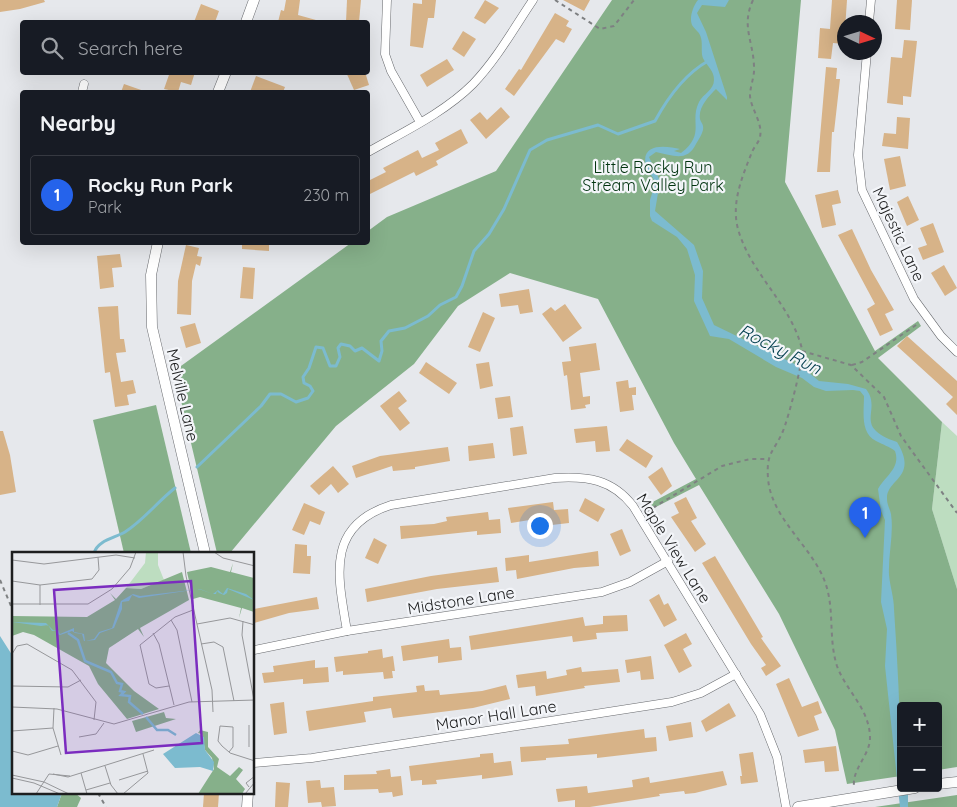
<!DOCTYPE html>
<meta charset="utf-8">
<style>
body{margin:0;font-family:Quicksand,sans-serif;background:#242831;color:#f1f3f6}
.controls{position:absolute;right:15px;bottom:15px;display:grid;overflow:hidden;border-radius:5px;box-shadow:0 5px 20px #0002}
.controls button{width:45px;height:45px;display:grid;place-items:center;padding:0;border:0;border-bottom:1px solid #363941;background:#171b24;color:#f1f3f6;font:25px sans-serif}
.compass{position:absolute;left:837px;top:15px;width:45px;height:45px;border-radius:50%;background:#171b24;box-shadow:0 5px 20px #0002;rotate:94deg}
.you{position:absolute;left:539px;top:525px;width:18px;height:18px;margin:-12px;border:4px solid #fff;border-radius:50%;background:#1a73e8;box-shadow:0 0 0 8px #1a73e833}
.badge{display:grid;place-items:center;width:32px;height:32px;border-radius:50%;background:#2563eb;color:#fff;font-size:16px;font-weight:700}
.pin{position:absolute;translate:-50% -41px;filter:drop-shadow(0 1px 2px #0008)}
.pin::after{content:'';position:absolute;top:26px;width:18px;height:15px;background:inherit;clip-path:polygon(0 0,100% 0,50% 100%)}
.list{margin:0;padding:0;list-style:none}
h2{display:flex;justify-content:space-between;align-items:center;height:65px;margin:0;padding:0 20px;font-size:21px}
h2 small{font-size:16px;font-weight:400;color:#9ea1a6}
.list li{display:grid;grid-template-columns:32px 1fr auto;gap:15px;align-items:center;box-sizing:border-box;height:80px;margin:0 10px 10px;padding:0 10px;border:1px solid #363941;border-radius:5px}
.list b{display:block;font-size:19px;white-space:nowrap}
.list p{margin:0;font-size:16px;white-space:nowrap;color:#9ea1a6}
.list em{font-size:16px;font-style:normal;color:#9ea1a6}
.icon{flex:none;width:28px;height:28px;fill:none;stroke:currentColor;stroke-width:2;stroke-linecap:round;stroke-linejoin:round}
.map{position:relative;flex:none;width:957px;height:807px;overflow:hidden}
.search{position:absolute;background:#171b24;box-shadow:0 5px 20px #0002;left:20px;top:20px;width:350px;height:55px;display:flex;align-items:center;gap:12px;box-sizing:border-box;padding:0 18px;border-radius:5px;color:#9ea1a6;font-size:19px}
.panel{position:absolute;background:#171b24;box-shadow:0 5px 20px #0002;left:20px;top:90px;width:350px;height:155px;border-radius:5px}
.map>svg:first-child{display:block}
.green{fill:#bdddc0}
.forest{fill:#86b08a}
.water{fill:#7cbbcf}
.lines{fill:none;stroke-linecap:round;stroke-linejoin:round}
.stream{stroke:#7cbbcf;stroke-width:3}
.building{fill:#d7b388}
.minor-casing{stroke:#686a6e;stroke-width:9}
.tertiary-casing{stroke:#686a6e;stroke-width:11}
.path{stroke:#7e8082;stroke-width:2;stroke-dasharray:4 4;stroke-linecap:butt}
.minor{stroke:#fff;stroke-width:8}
.tertiary{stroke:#fff;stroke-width:10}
.labels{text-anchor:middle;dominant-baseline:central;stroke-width:4.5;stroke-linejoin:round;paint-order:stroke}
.park-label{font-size:16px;fill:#01330f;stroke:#f3f5f9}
.street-label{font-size:16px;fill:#1d1e1f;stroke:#f3f5f9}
.water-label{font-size:18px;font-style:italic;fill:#023e4d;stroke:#f3f5f9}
.inset-river{fill:none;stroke:#7cbbcf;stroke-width:2.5}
.inset-road{fill:none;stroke:#96979a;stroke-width:1}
.view{fill:#7b2cbf;fill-opacity:0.15;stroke:#7b2cbf;stroke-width:2.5}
.inset-edge{fill:none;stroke:#1d1e1f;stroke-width:2.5}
</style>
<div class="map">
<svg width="957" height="807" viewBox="0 0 957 807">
<rect width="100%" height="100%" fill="#e6e8ec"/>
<path class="green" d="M 942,422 L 957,436 L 957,589 L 932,509 Z"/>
<g class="forest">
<path d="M 612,0 L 801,0 L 785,182 L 875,351 L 918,321 L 921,326 L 878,358 L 942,422 L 932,509 L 957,589 L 957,767 L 938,770 L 938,706 L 901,706 L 901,776 L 847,784 L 835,730 L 779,614 L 699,485 L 650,510 L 647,505 L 696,479 L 674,443 L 598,299 L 510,273 L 458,306 L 414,364 L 336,426 L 230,553 L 217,553 L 174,371 L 351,243 L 368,242 L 368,231 L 387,217 L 496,171 Z"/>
<path d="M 156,405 L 191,553 L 124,553 L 93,420 Z"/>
<path d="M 62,793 L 75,793 L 81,798 L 77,807 L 57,807 Z"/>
<path d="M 957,795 L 957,807 L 875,807 Z"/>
</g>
<g class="water">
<path d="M 698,0 L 729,0 L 725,7 L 702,5 L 697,13 L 706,32 L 727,97 L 727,100 L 716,89 C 709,96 698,107 700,119 C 701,123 704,124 703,130 C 702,134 699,139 696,144 C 687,162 674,156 656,152 L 649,157 L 660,181 L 655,211 L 694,245 L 703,271 L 702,298 L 714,325 L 803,368 L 819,381 L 848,384 L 866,389 C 883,411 851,426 897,442 C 919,478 886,479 887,499 C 887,505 890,509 891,514 C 894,534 888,555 889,575 C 890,586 894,598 894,609 C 898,669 901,728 901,788 L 908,788 L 908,807 L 900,807 L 885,666 L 887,629 L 881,602 L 885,520 L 881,511 L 878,489 C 885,476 901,468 895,451 C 889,446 883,445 876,441 C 860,433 864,412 864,396 L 860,391 L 853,390 L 826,391 L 814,387 L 802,378 L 776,367 L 729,339 L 710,336 L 694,301 L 695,275 L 687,249 L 677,237 L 652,221 L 650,216 L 650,200 L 655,184 C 654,176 648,173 646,166 C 640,142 667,146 680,149 L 674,151 L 681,153 C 706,134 689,122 699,102 C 703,94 714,90 714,80 C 714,71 708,67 704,60 C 700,54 703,45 701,38 C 700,32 695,30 692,25 C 689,18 693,6 698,0 Z"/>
<path d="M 0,636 L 14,658 L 14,793 L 62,793 L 57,807 L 0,807 Z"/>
</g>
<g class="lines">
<g class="stream">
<path d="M 197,467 L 261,406 L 270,394 L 281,394 L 296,402 L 308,398 L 313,391 L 310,386 L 304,383 L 303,377 L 309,368 L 316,347 L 323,348 L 330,366 L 336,366 L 340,357 L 338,348 L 341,344 L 350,346 L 355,351 L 362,348 L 379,361 L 382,351 L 381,341 L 389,331 L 405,328 L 428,316 L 440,305 L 456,297 L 462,286 L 474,251 L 489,234 L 504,209 L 530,150 L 547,140 L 598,125 L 618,134 L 655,121 C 667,99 685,74 708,61"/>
<path d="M 94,553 C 98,540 115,538 125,532 C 144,520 158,501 175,488"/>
</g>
</g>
<g class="building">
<path d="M 0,0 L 44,0 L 45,2 L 20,9 L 0,12 Z"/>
<path d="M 286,0 L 300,0 L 298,15 L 316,20 L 316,22 L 278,22 L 281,10 L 284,11 Z"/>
<path d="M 347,0 L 361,0 L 359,22 L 346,22 Z"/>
<path d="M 422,0 L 436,0 L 434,18 L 428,18 L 423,48 L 410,46 L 413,3 L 422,4 Z"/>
<path d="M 485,0 L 499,8 L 485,24 L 474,18 Z"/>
<path d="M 563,0 L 590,0 L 584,11 Z"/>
<path d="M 832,0 L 847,0 L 844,44 L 833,43 L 831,59 L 818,58 L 820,28 L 830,29 Z"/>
<path d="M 897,0 L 912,0 L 910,30 L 895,29 Z"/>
<path d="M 201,4 L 219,11 L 215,22 L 194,22 Z"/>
<path d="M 555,13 L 569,21 L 566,26 L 572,29 L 564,43 L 556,39 L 514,96 L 505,89 L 519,69 L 521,70 Z"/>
<path d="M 463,31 L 476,39 L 464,57 L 452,49 Z"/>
<path d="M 904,40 L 917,41 L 911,97 L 903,96 L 903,105 L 887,103 L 891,57 L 902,58 Z"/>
<path d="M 447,59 L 454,70 L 427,87 L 420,75 Z"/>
<path d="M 826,67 L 837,68 L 836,79 L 840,79 L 834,132 L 832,132 L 830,172 L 817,172 Z"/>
<path d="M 170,72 L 195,72 L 191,85 L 181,82 L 178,92 L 164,89 Z"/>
<path d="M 346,72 L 365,72 L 369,85 L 354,90 Z"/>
<path d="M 256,76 L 285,87 L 283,92 L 250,92 Z"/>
<path d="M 124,84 L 144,91 L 144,92 L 121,92 Z"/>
<path d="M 501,107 L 510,117 L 486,139 L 470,120 L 480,112 L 487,120 Z"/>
<path d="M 897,117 L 910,118 L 908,149 L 882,146 L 884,133 L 896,134 Z"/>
<path d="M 461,129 L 468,143 L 436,161 L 438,165 L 416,176 L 414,172 L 368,195 L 368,181 L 386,172 L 383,168 L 418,150 L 422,158 L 439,150 L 435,143 Z"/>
<path d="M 900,156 L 906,186 L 890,190 L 884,159 Z"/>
<path d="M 838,190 L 841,203 L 832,205 L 836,225 L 822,228 L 815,195 Z"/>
<path d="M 908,196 L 919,220 L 907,226 L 897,202 Z"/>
<path d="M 933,223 L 944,252 L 923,260 L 918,248 L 927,245 L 920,228 Z"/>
<path d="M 852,229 L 871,270 L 894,310 L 885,314 L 893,330 L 880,336 L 867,309 L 875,304 L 838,235 Z"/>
<path d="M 242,242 L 269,242 L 269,251 L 242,249 Z"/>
<path d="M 186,245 L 199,248 L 197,256 L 202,257 L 200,266 L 196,264 L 192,281 L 191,315 L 177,314 L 178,281 Z"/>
<path d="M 120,254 L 122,267 L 112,268 L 114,287 L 100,289 L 97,256 Z"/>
<path d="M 944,265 L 957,288 L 945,296 L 931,273 Z"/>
<path d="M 243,267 L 255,268 L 253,299 L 240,298 Z"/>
<path d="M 529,289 L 533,312 L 520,314 L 518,305 L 501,307 L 499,294 Z"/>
<path d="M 565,304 L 582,328 L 563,342 L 542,314 L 551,307 L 555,311 Z"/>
<path d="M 118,306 L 120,339 L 124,339 L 126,352 L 116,353 L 121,382 L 133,380 L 136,393 L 127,395 L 129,405 L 115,407 L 110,372 L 105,373 L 98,307 Z"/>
<path d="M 483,312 L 495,318 L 480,352 L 468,347 Z"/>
<path d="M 195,323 L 201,343 L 186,348 L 180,327 Z"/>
<path d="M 907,336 L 957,381 L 957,415 L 946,404 L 953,397 L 897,346 Z"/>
<path d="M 596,343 L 600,370 L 580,373 L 583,397 L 590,396 L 590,404 L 585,405 L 586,408 L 571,410 L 567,375 L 564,376 L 562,362 L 571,361 L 569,347 Z"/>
<path d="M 426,362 L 457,383 L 449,394 L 419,373 Z"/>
<path d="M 489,362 L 493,386 L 480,389 L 476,364 Z"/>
<path d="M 628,380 L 629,388 L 636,387 L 636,395 L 632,395 L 634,410 L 620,412 L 616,382 Z"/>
<path d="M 399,391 L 407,401 L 398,408 L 410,423 L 400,431 L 380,406 Z"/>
<path d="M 510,396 L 513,417 L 498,419 L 495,398 Z"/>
<path d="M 523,426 L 527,454 L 513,456 L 510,428 Z"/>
<path d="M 607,426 L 610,451 L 596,452 L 595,441 L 576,443 L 574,429 Z"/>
<path d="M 0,431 L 3,431 L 10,455 L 16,492 L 0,495 Z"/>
<path d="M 627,439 L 653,456 L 646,468 L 619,450 Z"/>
<path d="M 493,443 L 495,458 L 469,461 L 468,446 Z"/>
<path d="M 448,447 L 450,461 L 415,467 L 415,469 L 393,471 L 392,466 L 356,478 L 352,466 L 380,456 Z"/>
<path d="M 333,466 L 349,484 L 338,493 L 331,484 L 319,495 L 310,486 Z"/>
<path d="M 662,467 L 672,486 L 661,495 L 648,477 Z"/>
<path d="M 686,497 L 697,518 L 691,521 L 706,544 L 695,552 L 671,517 L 679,513 L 674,503 Z"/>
<path d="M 585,498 L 605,509 L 598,522 L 579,511 Z"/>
<path d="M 553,502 L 554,510 L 568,509 L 569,523 L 543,526 L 542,518 L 511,523 L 508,508 Z"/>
<path d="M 304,503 L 325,512 L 320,525 L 310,521 L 304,535 L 292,530 Z"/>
<path d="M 488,512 L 489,520 L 500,519 L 501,533 L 477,535 L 477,531 L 401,539 L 400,526 L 434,524 L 447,521 L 446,517 Z"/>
<path d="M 622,529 L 631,551 L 620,556 L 610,534 Z"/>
<path d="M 374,538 L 387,545 L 378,564 L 365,558 Z"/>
<path d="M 295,544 L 307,545 L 307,556 L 311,556 L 310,574 L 293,573 Z"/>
<path d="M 598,551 L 599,566 L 574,568 L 517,579 L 516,570 L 506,571 L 505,558 L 529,555 L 529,562 Z"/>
<path d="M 715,556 L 763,637 L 761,638 L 781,666 L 766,676 L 761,668 L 766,665 L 751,644 L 702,563 Z"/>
<path d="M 497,567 L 499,582 L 437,589 L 367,602 L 365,589 L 431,576 Z"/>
<path d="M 659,594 L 664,605 L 668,603 L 677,620 L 664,627 L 649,600 Z"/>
<path d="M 317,597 L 319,609 L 289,613 L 254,623 L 254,609 Z"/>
<path d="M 627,615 L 628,631 L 596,633 L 597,639 L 573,642 L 572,636 L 471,650 L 469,636 L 583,617 L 585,626 L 603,624 L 603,616 Z"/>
<path d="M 686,633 L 692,644 L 683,649 L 692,666 L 679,673 L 664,645 Z"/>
<path d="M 449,639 L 450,648 L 461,647 L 462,660 L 438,663 L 438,656 L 403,661 L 401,646 Z"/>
<path d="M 382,649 L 383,658 L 393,656 L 395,671 L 392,671 L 393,678 L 384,679 L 383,672 L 343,675 L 343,671 L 336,672 L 334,657 L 368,653 L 368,651 Z"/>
<path d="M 651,656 L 654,679 L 641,680 L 640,671 L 627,673 L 625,660 Z"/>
<path d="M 315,660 L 315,668 L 328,667 L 329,682 L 303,684 L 303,679 L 264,683 L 262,673 L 274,672 L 273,666 Z"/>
<path d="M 581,667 L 582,672 L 618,669 L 620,682 L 584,686 L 585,688 L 536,696 L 535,686 L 518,688 L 516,675 L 546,671 L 547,679 L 567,675 L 566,670 Z"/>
<path d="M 789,678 L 802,707 L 818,701 L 822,713 L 814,716 L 819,730 L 798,737 L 776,684 Z"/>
<path d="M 424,685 L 425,691 L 439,690 L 440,695 L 482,691 L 506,685 L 510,699 L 473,708 L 393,718 L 391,708 L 364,712 L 366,722 L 309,731 L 306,711 L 373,701 L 373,697 L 417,692 L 416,686 Z"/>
<path d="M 284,702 L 287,733 L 274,735 L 270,704 Z"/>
<path d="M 729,703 L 736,716 L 706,732 L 701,721 Z"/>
<path d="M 691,722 L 693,737 L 669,741 L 666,726 Z"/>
<path d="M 644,729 L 645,738 L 656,737 L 657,751 L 597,758 L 597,754 L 546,758 L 546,760 L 521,762 L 520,747 L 569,744 L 568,739 Z"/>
<path d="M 836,746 L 839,771 L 825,772 L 824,761 L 805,763 L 803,750 Z"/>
<path d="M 753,752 L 758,782 L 741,784 L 740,776 L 742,776 L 739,754 Z"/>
<path d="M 493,753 L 494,763 L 511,761 L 513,775 L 482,779 L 482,775 L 436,780 L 437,784 L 422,785 L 422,780 L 411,781 L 409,766 L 480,757 L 480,754 Z"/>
<path d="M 390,769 L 391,777 L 401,776 L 403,795 L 393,797 L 392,792 L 379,793 L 378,789 L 344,790 L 344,775 L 377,774 L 376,771 Z"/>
<path d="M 723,771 L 727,785 L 695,793 L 685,794 L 684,791 L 659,794 L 660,796 L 590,807 L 575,807 L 575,800 L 558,802 L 556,789 L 587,786 L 588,793 L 633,787 L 632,780 L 649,777 L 650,783 Z"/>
<path d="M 320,780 L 321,788 L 334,787 L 336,806 L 322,807 L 321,802 L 308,803 L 306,781 Z"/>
<path d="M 276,782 L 290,783 L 288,807 L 275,807 Z"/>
<path d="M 204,793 L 219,793 L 218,807 L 203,807 Z"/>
</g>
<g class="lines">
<defs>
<g id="minor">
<path d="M 387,0 L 385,54 L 391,71 L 420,122"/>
<path d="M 869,22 L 871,0"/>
<path d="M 867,52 L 858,155 L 862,190 L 914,299 L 941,336 L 957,352"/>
<path d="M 82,92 L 84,84"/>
<path d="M 368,152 C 403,132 444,113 473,84 C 497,59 514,28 533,0"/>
<path d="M 347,631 C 338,577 325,526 391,505 L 555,478 C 587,476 612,479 633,506 L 760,714 L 777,757 L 786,807"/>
<path d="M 254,650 L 347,631 L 602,592 L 630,582 L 668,561"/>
<path d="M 254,763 L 312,758 L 672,702 L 701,693 L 736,674"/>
</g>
<g id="tertiary">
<path d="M 246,22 L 254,0"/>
<path d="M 218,92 L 226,72"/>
<path d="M 158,242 L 151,275 L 152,327 L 205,553"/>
<path d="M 938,784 L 957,782"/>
<path d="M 247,807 L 248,793"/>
<path d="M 798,807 L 915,788"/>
</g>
</defs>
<use href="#minor" class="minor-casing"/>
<use href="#tertiary" class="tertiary-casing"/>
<g class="path">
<path d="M 555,0 L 600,29 L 614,26 L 634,0"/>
<path d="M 753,0 C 741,26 753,40 754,66 C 755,76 750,86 750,96 C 751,109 763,123 760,137 C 759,142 754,147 752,152 C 742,177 731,203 738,229 C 750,273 791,304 802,349 C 804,360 788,419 783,431 C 774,452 766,452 768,478 C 771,519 812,546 825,582 C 835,609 828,638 837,666 C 846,691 870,709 870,738 C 870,755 852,769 854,786"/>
<path d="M 802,351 L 851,365 L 884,397 L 901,436 L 957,513"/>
<path d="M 852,365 L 862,362 L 919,323"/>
<path d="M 646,512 L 722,466 L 750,459 L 768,459"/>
<path d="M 0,580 L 14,613"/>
<path d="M 98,793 L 106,807"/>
</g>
<use href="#minor" class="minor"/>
<use href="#tertiary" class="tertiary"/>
</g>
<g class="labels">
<g class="park-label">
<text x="653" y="167">Little Rocky Run<tspan x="653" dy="18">Stream Valley Park</tspan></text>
</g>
<g class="street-label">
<text transform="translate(899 234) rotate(65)">Majestic Lane</text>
<text transform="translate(183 395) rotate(77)">Melville Lane</text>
<text transform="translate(674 548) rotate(58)">Maple View Lane</text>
<text transform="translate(461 600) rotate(-9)">Midstone Lane</text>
<text transform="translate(496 715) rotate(-9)">Manor Hall Lane</text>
</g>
<g class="water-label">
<text transform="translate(780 349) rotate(27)">Rocky Run</text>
</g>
</g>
<g transform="translate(12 552)">
<rect width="242" height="242" fill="#e6e8ec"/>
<path d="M 134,0 L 149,0 L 146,1 L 146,13 L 152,28 L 129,37 L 114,36 L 133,11 Z" fill="#bdddc0"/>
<path d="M 221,11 L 219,20 L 242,26 L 242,60 L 230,56 L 227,66 L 229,56 L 188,45 L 181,47 L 175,20 L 199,15 L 218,20 ZM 170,20 L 177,48 L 128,76 L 132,85 L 126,77 L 97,96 L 94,111 L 122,139 L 147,157 L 115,167 L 86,132 L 77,114 L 22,83 L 11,80 L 0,84 L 0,64 L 75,65 L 103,48 L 98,41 L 104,47 L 114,36 L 129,37 ZM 152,160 L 154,166 L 164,167 L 124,180 L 120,169 ZM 188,178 L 196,180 L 196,195 L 207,207 L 205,215 L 218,224 L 227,215 L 231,218 L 224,227 L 233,237 L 230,242 L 186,242 L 202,217 L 200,206 L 193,198 L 190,182 L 186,181 Z" fill="#86b08a"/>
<path d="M 215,36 L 234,42 L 242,48 L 216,37 L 215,41 L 212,43 L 207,41 L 205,39 L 204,42 L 201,42 L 187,37 L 127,46 L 120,43 L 117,49 L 110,50 L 110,57 L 102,76 L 88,81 L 83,88 L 72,89 L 70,82 L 63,81 L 60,79 L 48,83 L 45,82 L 45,78 L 40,79 L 36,73 L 29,74 L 0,70 L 34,71 L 41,78 L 46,78 L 48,82 L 62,76 L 62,80 L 72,82 L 73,89 L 82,87 L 87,80 L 100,76 L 109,49 L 121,42 L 128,44 L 188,37 L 201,42 L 206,38 L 211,42 ZM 184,181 L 192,185 L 193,198 L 202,210 L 201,219 L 188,215 L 163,216 L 151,202 Z" fill="#7cbbcf"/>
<path class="inset-river" d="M 56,81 L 66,88 L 73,109 L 99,120 L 105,131 L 110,132 L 108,139 L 112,140 L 109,143 L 118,144 L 117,150 L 131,162M 134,165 L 145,178 L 156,178 L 164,183"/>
<path class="inset-road" d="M 171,0 L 174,24 L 200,138 L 201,160M 202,0 L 211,6 L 243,14M 0,8 L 32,12 L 104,3 L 123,6M 0,29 L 28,33 L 80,27 L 87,18 L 86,5M 0,52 L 76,52 L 100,37 L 118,16 L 124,0M 28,53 L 28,33M 159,68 L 165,78 L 180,150M 231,69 L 230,83 L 242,148M 185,72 L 218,66 L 243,73M 141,81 L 147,92 L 162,153M 189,92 L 202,90 L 211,95 L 222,149M 0,102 L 5,94 L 15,92 L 60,118 L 84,150 L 82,168M 0,134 L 56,135 L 69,128M 157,134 L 144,136 L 137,132 L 128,93 L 163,65 L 181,58M 0,155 L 45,157 L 102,172 L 177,150 L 243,148M 42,156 L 41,176 L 49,203M 237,173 L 237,195M 0,179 L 41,176M 67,185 L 84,182 L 92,171M 0,199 L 16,203 L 46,194M 217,200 L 221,195 L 221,175 L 208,174 L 206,189 L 210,194 L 217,200 L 218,201 L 243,209M 93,214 L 99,233 L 106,242M 69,221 L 75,242M 41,222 L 56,225 L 142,198M 0,223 L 32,230 L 57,242M 0,226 L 22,231 L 48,242M 107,228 L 136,219M 237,235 L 234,231 L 243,224M 74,238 L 98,231M 24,242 L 37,222 L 58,224M 111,242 L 136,221 L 131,202M 233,242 L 243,230"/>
<path class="view" d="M 179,29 L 190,191 L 54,201 L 42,38 Z"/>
<rect width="242" height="242" class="inset-edge"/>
</g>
</svg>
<div class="controls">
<button>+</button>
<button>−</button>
</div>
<svg class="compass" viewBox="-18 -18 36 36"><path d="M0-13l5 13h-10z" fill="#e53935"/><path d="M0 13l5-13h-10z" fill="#9ea1a6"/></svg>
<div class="you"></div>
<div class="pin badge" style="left:865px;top:538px">1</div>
<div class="search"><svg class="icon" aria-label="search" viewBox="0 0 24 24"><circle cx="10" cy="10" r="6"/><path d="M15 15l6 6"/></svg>Search here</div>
<section class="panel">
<h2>Nearby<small></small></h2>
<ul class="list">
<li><span class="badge">1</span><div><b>Rocky Run Park</b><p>Park</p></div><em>230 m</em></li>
</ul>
</section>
</div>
